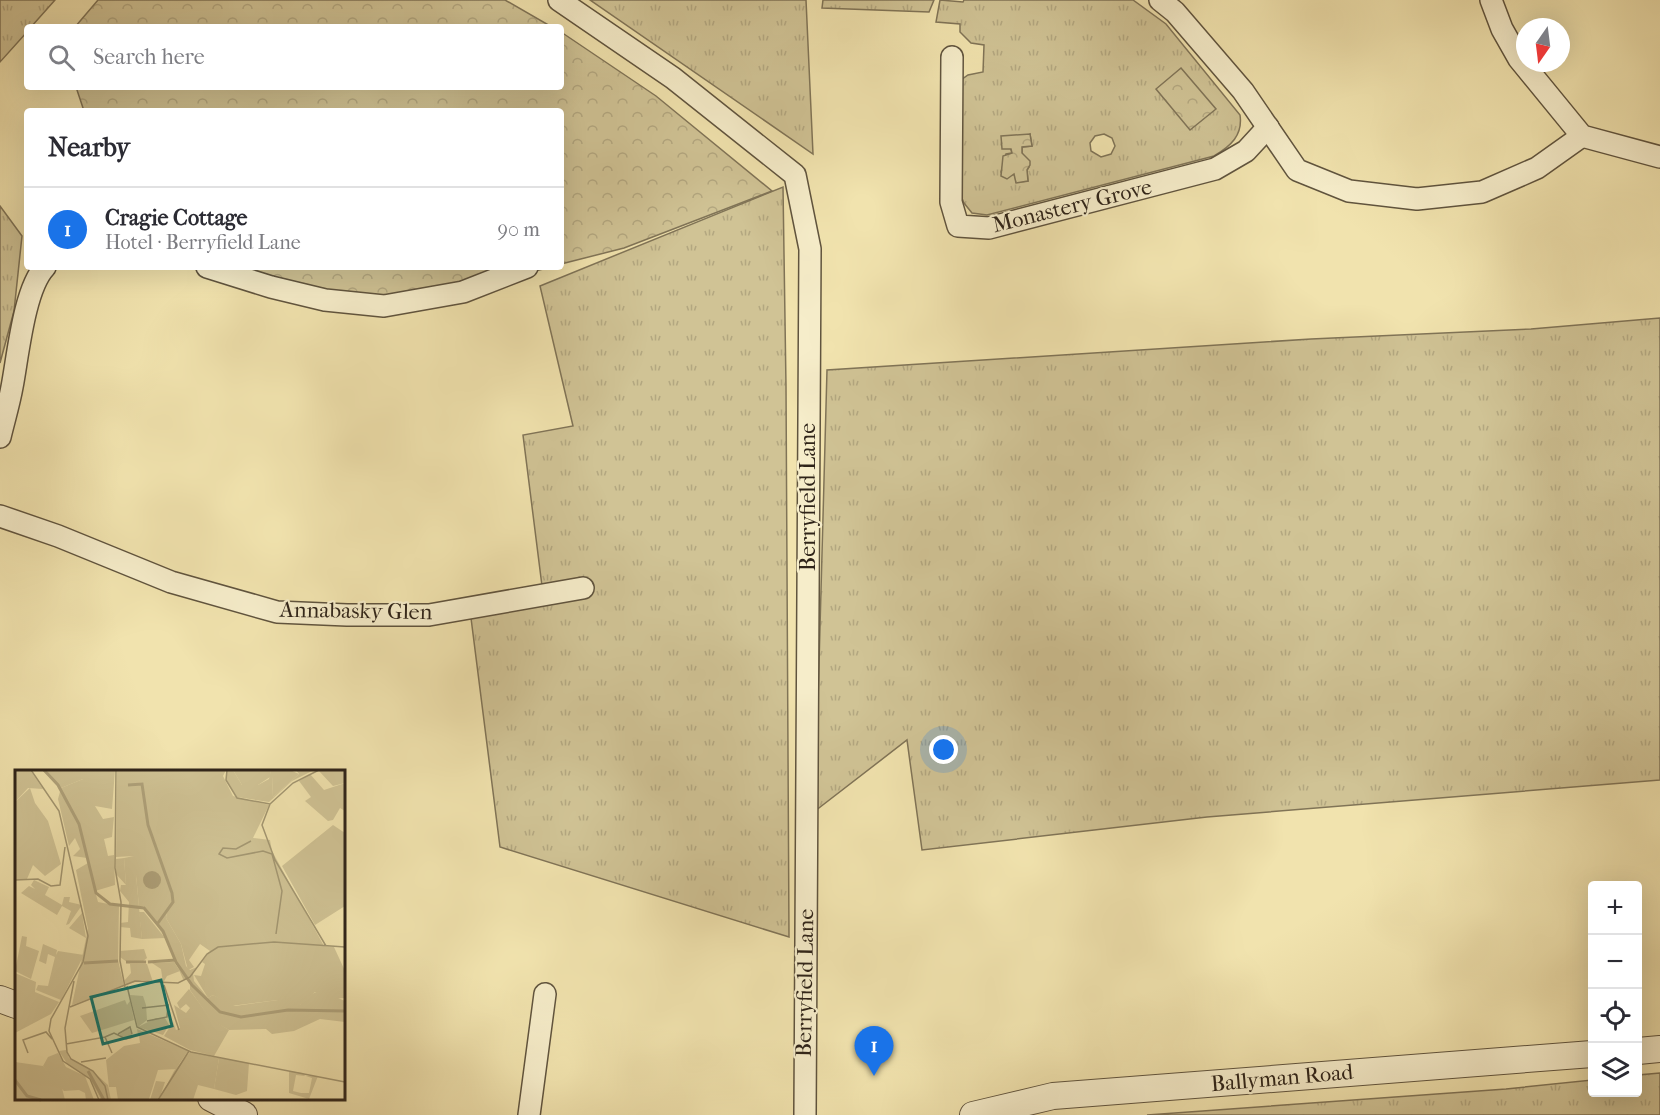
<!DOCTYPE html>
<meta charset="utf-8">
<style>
body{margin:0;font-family:"IM FELL French Canon",serif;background:#f2f2f3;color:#2b2b33}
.controls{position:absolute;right:18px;bottom:18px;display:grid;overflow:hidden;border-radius:6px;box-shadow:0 6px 24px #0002}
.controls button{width:54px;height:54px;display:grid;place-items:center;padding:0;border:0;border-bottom:2px solid #e1e1e2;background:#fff;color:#2b2b33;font:30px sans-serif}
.compass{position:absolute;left:1516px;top:18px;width:54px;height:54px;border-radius:50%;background:#fff;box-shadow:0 6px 24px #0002;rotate:194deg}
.you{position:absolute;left:944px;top:750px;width:21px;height:21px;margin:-15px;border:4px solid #fff;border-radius:50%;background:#1a73e8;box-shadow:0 0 0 9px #1a73e833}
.badge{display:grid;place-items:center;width:39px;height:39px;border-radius:50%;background:#1a73e8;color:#fff;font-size:20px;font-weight:700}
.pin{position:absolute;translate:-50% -50px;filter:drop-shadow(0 2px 3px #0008)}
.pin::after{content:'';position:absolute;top:32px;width:21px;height:18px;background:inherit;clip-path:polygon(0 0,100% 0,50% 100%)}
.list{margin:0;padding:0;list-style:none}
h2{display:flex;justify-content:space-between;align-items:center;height:78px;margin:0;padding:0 24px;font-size:26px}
h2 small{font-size:20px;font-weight:400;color:#7c7c81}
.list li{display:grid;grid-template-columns:39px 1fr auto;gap:18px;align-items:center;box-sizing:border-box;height:84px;padding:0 24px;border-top:2px solid #e1e1e2}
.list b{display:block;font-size:22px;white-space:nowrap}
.list p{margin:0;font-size:20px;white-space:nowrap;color:#7c7c81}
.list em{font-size:20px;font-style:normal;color:#7c7c81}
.icon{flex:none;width:33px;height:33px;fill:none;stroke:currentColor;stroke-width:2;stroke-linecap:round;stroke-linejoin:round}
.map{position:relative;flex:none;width:1660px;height:1115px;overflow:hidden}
.search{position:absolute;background:#fff;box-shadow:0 6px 24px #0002;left:24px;top:24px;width:540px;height:66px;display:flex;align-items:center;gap:15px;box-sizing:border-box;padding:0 21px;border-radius:6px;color:#7c7c81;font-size:22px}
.panel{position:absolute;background:#fff;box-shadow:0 6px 24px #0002;left:24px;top:108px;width:540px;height:162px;border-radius:6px}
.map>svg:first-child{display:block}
.grass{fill:url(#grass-tufts);stroke:#807457;stroke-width:1.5;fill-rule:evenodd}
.park{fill:url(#park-crowns);stroke:#807457;stroke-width:1.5}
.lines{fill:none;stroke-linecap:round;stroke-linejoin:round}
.minor-casing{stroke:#60543e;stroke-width:24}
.tertiary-casing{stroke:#60543e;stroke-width:28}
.minor{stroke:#f6edca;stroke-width:21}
.tertiary{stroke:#f6edca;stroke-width:26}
.labels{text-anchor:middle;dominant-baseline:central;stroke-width:4.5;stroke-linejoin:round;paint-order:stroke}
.street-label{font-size:22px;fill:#2f2419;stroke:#f6edca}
.inset-river{fill:none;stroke:#afa27b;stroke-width:3}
.inset-road{fill:none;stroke:#a39772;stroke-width:1.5}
.view{fill:#0f766e;fill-opacity:0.15;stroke:#0f766e;stroke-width:3}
.inset-edge{fill:none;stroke:#2f2419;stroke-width:3}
</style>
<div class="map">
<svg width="1660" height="1115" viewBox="0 0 1660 1115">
<defs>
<pattern id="grass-tufts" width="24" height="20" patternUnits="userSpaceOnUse" patternTransform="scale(1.5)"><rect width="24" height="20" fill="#d0c395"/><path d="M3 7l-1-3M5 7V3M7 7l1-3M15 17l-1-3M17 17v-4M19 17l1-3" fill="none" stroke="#b3a780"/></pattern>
<pattern id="park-crowns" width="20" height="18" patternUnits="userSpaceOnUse" patternTransform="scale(1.5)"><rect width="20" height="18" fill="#d0c395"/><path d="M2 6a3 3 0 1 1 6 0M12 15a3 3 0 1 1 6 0" fill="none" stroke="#b3a780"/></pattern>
</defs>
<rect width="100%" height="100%" fill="#f1e3ae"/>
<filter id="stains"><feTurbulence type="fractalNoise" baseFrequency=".00333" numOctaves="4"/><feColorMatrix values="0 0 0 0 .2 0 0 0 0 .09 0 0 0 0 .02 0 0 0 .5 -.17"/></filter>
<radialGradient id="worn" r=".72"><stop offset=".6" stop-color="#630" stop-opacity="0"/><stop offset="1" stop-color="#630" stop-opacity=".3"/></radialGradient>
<g class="grass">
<path d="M 0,0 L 55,0 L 31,27 L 27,27 L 27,32 L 0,62 Z"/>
<path d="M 590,0 L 806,0 L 813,154 Z"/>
<path d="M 823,0 L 934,0 L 929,12 L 822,8 Z"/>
<path d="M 940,0 L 963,2 L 964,0 L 1133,0 L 1166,24 L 1240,115 C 1243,135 1231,146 1214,156 L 987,215 L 972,213 L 964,203 L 958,189 L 961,80 L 968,75 L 983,72 L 984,45 L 971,43 L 960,32 L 960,24 L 936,22 ZM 1030,134 L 1032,146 L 1022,147 L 1022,153 L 1029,167 L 1027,170 L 1028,181 L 1016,182 L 1015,175 L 1001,172 L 1006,154 L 1012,153 L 1011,149 ZM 1104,134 L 1112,138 L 1115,146 L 1111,154 L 1101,157 L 1091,151 L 1090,143 L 1095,136 Z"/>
<path d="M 783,187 L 786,386 L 789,937 L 500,847 L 471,618 L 542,586 L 523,435 L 573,426 L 540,286 Z"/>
<path d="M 0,206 L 22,236 L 14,311 L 0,363 Z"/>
<path d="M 1660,318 L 1660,780 L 1207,817 L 922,850 L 907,740 L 815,811 L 827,370 L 1311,339 L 1531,329 Z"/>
<path d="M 1660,1073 L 1660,1115 L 1147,1115 L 1506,1089 L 1592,1080 L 1592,1092 L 1638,1092 L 1638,1075 Z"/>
</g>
<g class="park">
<path d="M 98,0 L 505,0 L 552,27 L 75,27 Z"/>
<path d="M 561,32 L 656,96 L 772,191 L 624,248 L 561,264 L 561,111 L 84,111 L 76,87 L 561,87 Z"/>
<path d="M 1181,68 L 1216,109 L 1190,130 L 1156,89 Z"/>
<path d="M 1030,134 L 1032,146 L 1022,147 L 1022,153 L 1030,161 L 1030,165 L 1027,170 L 1028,181 L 1016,183 L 1014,174 L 1007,179 L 1001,176 L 1003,156 L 1012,153 L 1011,149 L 1002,149 L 1001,136 Z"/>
<path d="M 232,267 L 551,267 L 484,284 L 388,296 L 320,290 Z"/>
</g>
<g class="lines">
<defs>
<g id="minor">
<path d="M 559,0 L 673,78 L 795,175 L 810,249 L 805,1115"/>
<path d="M 1160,0 L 1175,12 L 1243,91 L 1297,170 L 1349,191 L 1417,199 L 1482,192 L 1537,168 L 1582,136"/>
<path d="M 1491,0 L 1502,29 L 1519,59 L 1582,136 L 1660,157"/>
<path d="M 952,57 L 951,202 L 958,226 L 989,228 L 1215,169 L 1246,151 L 1268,127"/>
<path d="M 207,267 L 271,287 L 325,300 L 384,306 L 463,292 L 527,267"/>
<path d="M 0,437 C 4,420 9,404 12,387 C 18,356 24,289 45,267"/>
<path d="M 0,516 L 58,536 L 171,582 L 277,612 L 347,615 L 429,615 L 583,588"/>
<path d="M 529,1115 L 545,994"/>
</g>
<g id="tertiary">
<path d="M 0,999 L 16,1005"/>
<path d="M 1638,1051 L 1660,1049"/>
<path d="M 211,1098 L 244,1115"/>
<path d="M 973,1115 L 1053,1096 L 1592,1054"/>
</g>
</defs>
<use href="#minor" class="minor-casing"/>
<use href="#tertiary" class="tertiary-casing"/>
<use href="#minor" class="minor"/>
<use href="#tertiary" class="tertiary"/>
</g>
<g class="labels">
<g class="street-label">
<text transform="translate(1072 206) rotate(-14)">Monastery Grove</text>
<text transform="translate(808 497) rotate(-90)">Berryfield Lane</text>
<text transform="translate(356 611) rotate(1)">Annabasky Glen</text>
<text transform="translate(805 983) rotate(-89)">Berryfield Lane</text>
<text transform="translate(1282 1078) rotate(-5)">Ballyman Road</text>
</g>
</g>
<g transform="translate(15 770)">
<rect width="330" height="330" fill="#f1e3ae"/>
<path d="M 68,0 L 100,0 L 97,39 L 80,36 L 88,49 L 99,47 L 97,67 L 89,69 L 93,86 L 99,85 L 100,115 L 80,121 L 83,132 L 104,136 L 103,190 L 109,216 L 57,235 L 73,159 L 61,100 L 73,93 L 72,88 L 58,86 L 65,79 L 60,68 L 54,76 L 43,29 L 46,18 L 68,9 ZM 102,0 L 211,0 L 208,6 L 218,26 L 254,35 L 238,68 L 255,70 L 257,81 L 309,176 L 319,177 L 330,201 L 329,228 L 316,229 L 300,222 L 285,235 L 270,235 L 263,230 L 216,236 L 198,225 L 193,228 L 179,205 L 186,206 L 190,194 L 187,192 L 195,181 L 185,174 L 174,190 L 179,197 L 173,200 L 166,174 L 151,148 L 152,141 L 142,152 L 130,139 L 121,105 L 127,169 L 116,167 L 115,158 L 105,157 L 105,153 L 113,152 L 114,132 L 105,121 L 106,115 L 111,115 L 109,88 L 119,86 L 101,87 ZM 218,0 L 256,0 L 255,7 L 243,15 L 227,15 ZM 275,0 L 284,4 L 258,27 L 257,6 ZM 295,4 L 309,20 L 330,13 L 330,41 L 325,38 L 318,50 L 313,51 L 290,31 L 296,27 L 284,11 ZM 15,18 L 20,33 L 33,51 L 46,94 L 30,106 L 18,95 L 12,109 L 0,110 L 0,32 ZM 318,55 L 330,63 L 330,136 L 300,155 L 267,96 ZM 67,143 L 71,168 L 54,158 ZM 7,166 L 12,167 L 11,176 L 24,181 L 16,209 L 0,201 ZM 28,174 L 42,180 L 41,185 L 43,181 L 69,185 L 46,230 L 21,220 L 23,215 L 33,216 L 40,187 L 33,184 L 31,194 L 24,191 ZM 129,179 L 132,188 L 127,192 L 112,192 L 105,187 L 105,181 ZM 159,192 L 165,201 L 152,206 L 148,213 L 146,199 L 137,193 ZM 115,194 L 132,194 L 138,212 L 127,210 L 111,215 L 109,211 L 116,203 ZM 0,203 L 21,212 L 20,222 L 44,232 L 36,244 L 0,263 ZM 174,219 L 196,249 L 214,260 L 199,286 L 175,280 L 149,266 L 158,252 L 161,260 L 165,258 L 159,235 L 171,243 L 175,238 L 171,234 L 165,239 L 162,233 ZM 115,225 L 128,226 L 131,235 L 132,250 L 123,257 ZM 110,230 L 112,235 L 115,231 L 119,250 L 77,263 L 65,246 ZM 114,258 L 117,265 L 123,265 L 122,259 L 173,281 L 161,299 L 143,300 L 134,329 L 103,330 L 101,317 L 94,317 L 91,290 L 109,276 L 125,273 L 124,266 L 114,269 L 104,265 ZM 175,282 L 204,288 L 199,319 L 183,315 L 178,330 L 144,330 L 159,301 ZM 43,283 L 51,297 L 70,306 L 79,330 L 71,330 L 70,323 L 64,320 L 49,321 L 39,311 L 28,296 L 33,287 ZM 274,301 L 288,303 L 290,306 L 281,305 L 278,321 L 286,323 L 294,323 L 297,308 L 291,306 L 303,306 L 294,329 L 274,323 Z" fill="#d0c395"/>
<path d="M 0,0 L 15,0 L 28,19 L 13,18 L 0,32 ZM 212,0 L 218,0 L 227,15 L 243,15 L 254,9 L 256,0 L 275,0 L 265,8 L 257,6 L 258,27 L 284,4 L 281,0 L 299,0 L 277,11 L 254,32 L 222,27 L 211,10 ZM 330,0 L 330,13 L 318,16 L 304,1 ZM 109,88 L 111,115 L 101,104 L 101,89 ZM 121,104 L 137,145 L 142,148 L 147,141 L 152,141 L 151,148 L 166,174 L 171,196 L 175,200 L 182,197 L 178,203 L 179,211 L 193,228 L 198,225 L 220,236 L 263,230 L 271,223 L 270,235 L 285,235 L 292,226 L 304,221 L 300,204 L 309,217 L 319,210 L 318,199 L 320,211 L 326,215 L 323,228 L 330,231 L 330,252 L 305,249 L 279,261 L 257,264 L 251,259 L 214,260 L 196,250 L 175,220 L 175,211 L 168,209 L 150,168 L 127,169 L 124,142 L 129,142 L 150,168 L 129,136 L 124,137 ZM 51,280 L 54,288 L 74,298 L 93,315 L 96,330 L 86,330 L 75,309 L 53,295 L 44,281 ZM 141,311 L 150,312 L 146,324 L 142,330 L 135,330 Z" fill="#d0c395"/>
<path d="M 27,0 L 68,0 L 68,9 L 46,18 ZM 141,248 L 150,248 L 154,255 L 148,265 L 123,257 ZM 0,292 L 28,296 L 47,318 L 50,330 L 0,330 Z" fill="#d0c395"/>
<path d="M 19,110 L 34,117 L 30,125 L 47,135 L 49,127 L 55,127 L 54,132 L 67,135 L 54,154 L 51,155 L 56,141 L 47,136 L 42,145 L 6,123 L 14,116 L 20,119 L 16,115 Z" fill="#d0c395"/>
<path d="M 204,288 L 234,293 L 232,321 L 221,325 L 199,319 Z" fill="#d0c395"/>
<path d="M128 110a9 9 0 1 1 18 0a9 9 0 1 1-18 0Z" fill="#afa27b"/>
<path class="inset-river" d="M 29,0 L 43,15 L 64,54 L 81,123 L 95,134 L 129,138 L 148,161 L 161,192 L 177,215 L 205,242 L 226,247 L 273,240 L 330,241M 113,15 L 127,14 L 133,55 L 157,123 L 158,132 L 143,153M 111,192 L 131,192M 133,192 L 161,190M 69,193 L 103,191M 73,301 L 89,330M 0,310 L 12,326 L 26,330"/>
<path class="inset-road" d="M 16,0 L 44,41 L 73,166 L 68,192 L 36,249 L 34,261 L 48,291 L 75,309 L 84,330M 101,0 L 100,98 L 106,132 L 105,191 L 110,217M 212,0 L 211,10 L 222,28 L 255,34M 255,34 L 247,55 L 260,90 L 311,176M 255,34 L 278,13 L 304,0M 236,71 L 221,79 L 208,78 L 204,84 L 212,88 L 248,81 L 257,84 L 267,121 L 261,164M 0,110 L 23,109 L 36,116 L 45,115 L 50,77M 59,211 L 50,258 L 52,282 L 56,289 L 78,301 L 90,316 L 93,330M 149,215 L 164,260M 112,216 L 122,257 L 176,282 L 330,312M 55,237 L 120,211 L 163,213 L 175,207 L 192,184 L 203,177 L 259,172 L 330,177M 127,238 L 154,235M 132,251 L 152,247 L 153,235M 103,264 L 115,257 L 117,264M 90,267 L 99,263 L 111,269 L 118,267M 51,274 L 90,267 L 97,283M 13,283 L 8,270 L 31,262 L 37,269M 66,292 L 91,288M 143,330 L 174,281"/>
<path class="view" d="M 146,210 L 157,256 L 88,274 L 76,227 Z"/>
<rect width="330" height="330" class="inset-edge"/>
</g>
<rect width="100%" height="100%" filter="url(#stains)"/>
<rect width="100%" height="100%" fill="url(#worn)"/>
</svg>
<div class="controls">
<button>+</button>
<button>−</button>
<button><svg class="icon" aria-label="locate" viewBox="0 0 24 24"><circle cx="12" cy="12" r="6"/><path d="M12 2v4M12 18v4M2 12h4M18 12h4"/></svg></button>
<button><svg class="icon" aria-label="layers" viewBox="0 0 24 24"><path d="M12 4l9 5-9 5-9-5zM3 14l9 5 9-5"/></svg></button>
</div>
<svg class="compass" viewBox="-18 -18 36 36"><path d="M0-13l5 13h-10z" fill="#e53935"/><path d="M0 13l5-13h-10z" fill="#7c7c81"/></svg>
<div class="you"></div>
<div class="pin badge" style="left:874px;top:1076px">1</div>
<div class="search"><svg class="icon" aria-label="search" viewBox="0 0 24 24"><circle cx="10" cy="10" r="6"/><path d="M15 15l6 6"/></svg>Search here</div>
<section class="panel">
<h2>Nearby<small></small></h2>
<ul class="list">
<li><span class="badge">1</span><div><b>Cragie Cottage</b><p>Hotel · Berryfield Lane</p></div><em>90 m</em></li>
</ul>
</section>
</div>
